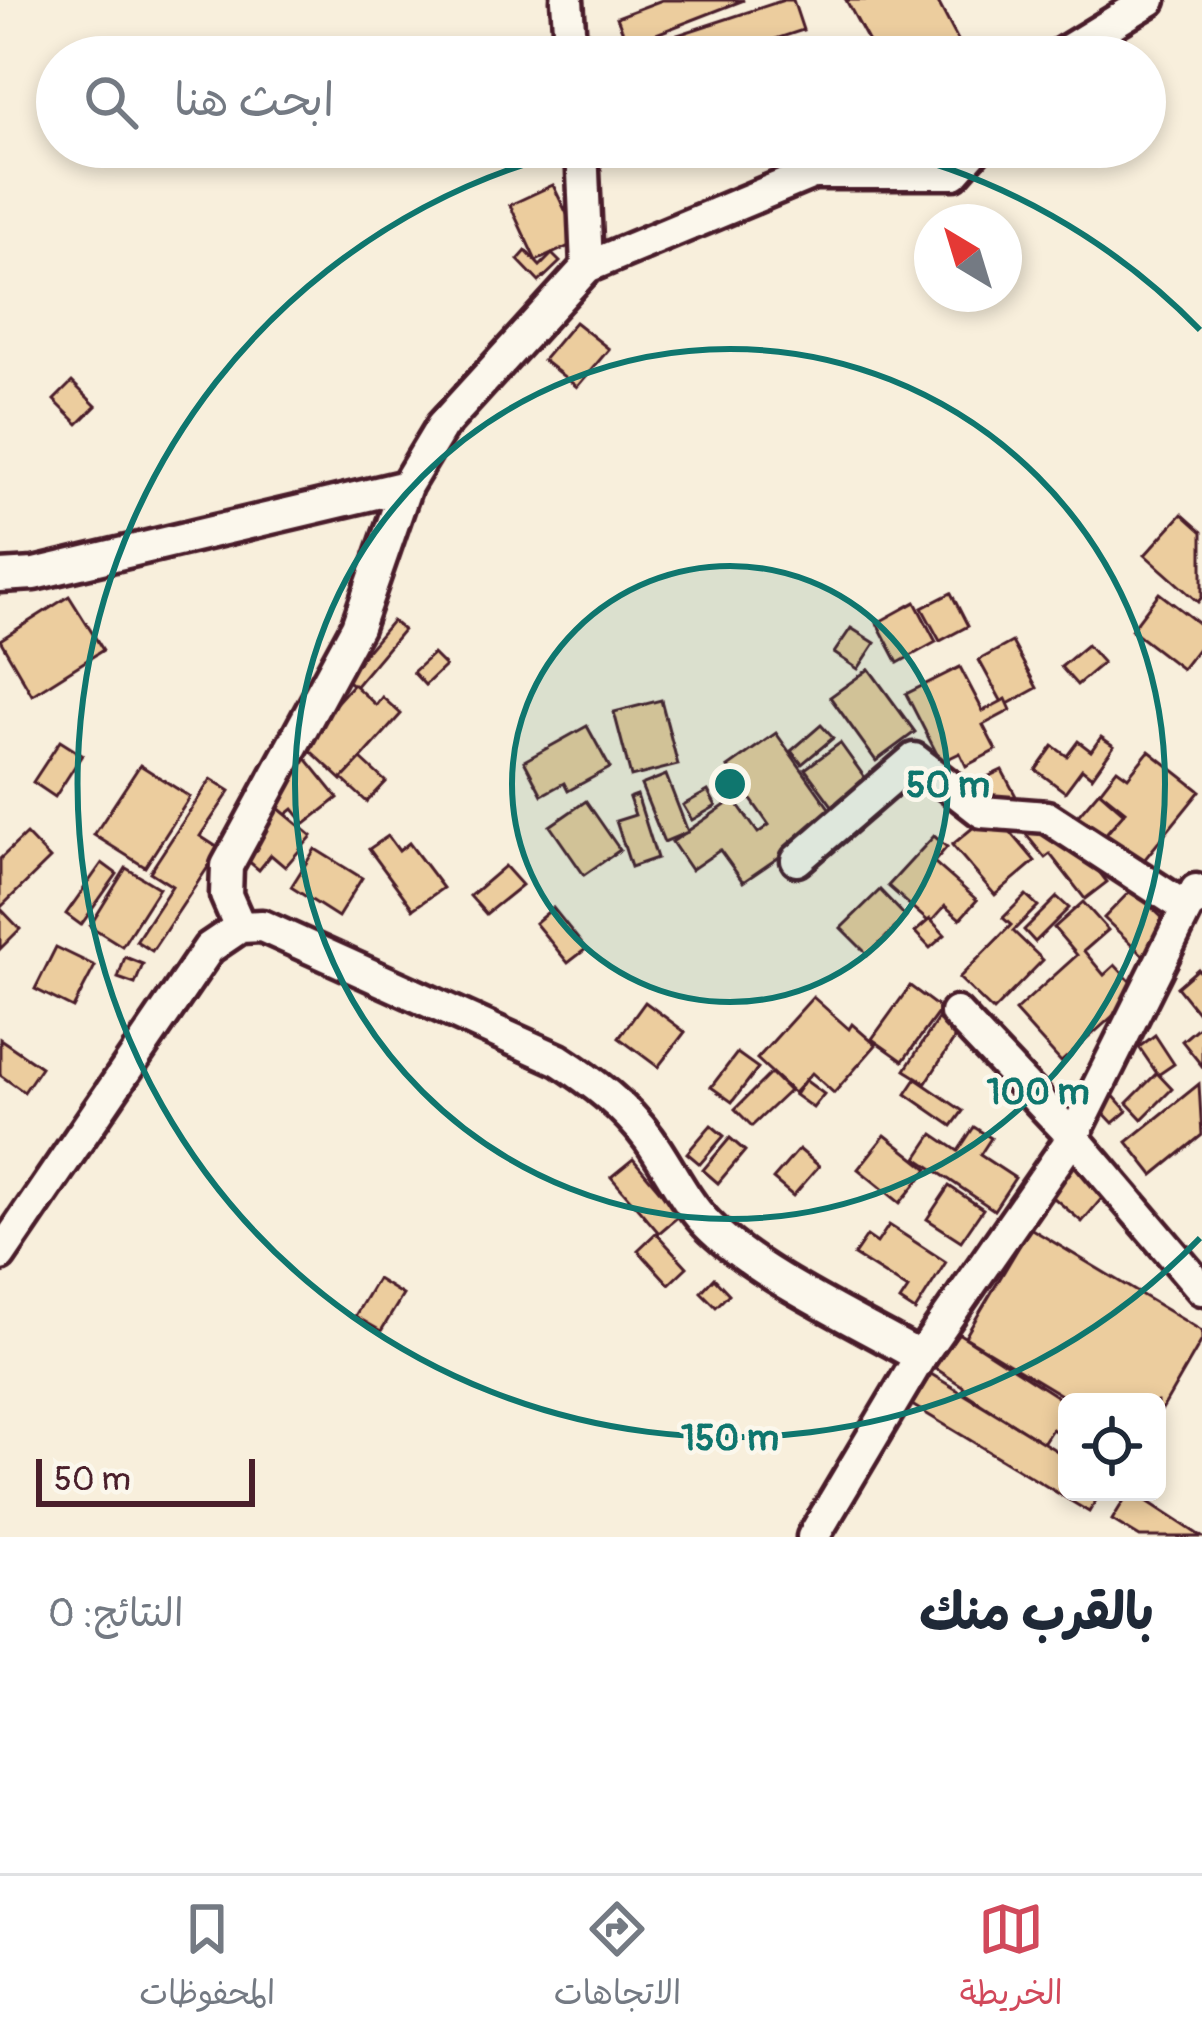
<!DOCTYPE html>
<html lang="ar">
<meta charset="utf-8">
<style>
body{margin:0;font-family:Pangolin,"Playpen Sans Arabic",sans-serif;background:#f2f2f3;color:#1f2937;direction:rtl}
.controls{position:absolute;right:36px;bottom:36px;display:grid;overflow:hidden;border-radius:18px;box-shadow:0 6px 18px #0003}
.controls button{width:108px;height:108px;display:grid;place-items:center;padding:0;border:0;border-bottom:3px solid #e0e1e3;background:#fff;color:#1f2937;font:60px sans-serif}
.compass{position:absolute;left:914px;top:204px;width:108px;height:108px;border-radius:50%;background:#fff;box-shadow:0 6px 18px #0003;rotate:322deg}
.scale{position:absolute;left:36px;bottom:30px;width:219px;box-sizing:border-box;padding-left:12px;border:6px solid #4a1f2b;border-top:0;font-size:33px;line-height:42px;white-space:nowrap;color:#4a1f2b;-webkit-text-stroke:9px #fbf7ec;paint-order:stroke}
.list{margin:0;padding:0;list-style:none}
h2{display:flex;justify-content:space-between;align-items:center;height:156px;margin:0;padding:0 48px;font-size:51px}
h2 small{font-size:39px;font-weight:400;color:#747a83}
.icon{flex:none;width:66px;height:66px;fill:none;stroke:currentColor;stroke-width:2;stroke-linecap:round;stroke-linejoin:round}
.map{position:relative;flex:none;width:1202px;height:1537px;overflow:hidden;direction:ltr}
.search{position:absolute;background:#fff;box-shadow:0 6px 18px #0003;left:36px;right:36px;top:36px;height:132px;display:flex;align-items:center;gap:30px;box-sizing:border-box;padding:0 42px;border-radius:66px;color:#747a83;font-size:45px}
.sheet{height:336px;background:#fff}
nav{display:flex;justify-content:space-around;align-items:center;box-sizing:border-box;height:168px;border-top:3px solid #e0e1e3;background:#fff;font-size:33px;color:#747a83}
nav a{display:grid;justify-items:center;gap:6px}
nav .on{color:#d1495b}
.map>svg:first-child{display:block}
.building{fill:#eccd9e;stroke:#4a1f2b;stroke-width:3}
.lines{fill:none;stroke-linecap:round;stroke-linejoin:round}
.minor-casing{stroke:#4a1f2b;stroke-width:39}
.minor{stroke:#fbf7ec;stroke-width:30}
.ring{fill:none;stroke:#0f766e;stroke-width:6}
.centre{fill:#0f766e;stroke:#fbf7ec;stroke-width:6}
.ring-label{font-size:36px;text-anchor:middle;font-weight:bold;fill:#0f766e;stroke:#fbf7ec;stroke-width:9;stroke-linejoin:round;paint-order:stroke}
</style>
<div class="map">
<svg width="1202" height="1537" viewBox="0 0 1202 1537">
<rect width="100%" height="100%" fill="#f8efdc"/>
<filter id="ink" filterUnits="userSpaceOnUse"><feTurbulence type="fractalNoise" baseFrequency=".00833" numOctaves="2"/><feDisplacementMap in="SourceGraphic" scale="24" xChannelSelector="R" yChannelSelector="G"/><feConvolveMatrix kernelMatrix="1 2 1 2 8 2 1 2 1" color-interpolation-filters="sRGB"/></filter>
<g filter="url(#ink)">
<g class="building">
<path d="M 662,0 L 744,0 L 628,45 L 617,17 Z"/>
<path d="M 784,0 L 793,0 L 803,30 L 721,57 L 638,57 L 635,49 Z"/>
<path d="M 846,0 L 937,0 L 960,44 L 936,57 L 877,57 Z"/>
<path d="M 553,185 L 580,241 L 536,261 L 510,205 Z"/>
<path d="M 526,251 L 540,266 L 552,254 L 560,262 L 539,282 L 518,260 Z"/>
<path d="M 575,322 L 609,349 L 577,387 L 543,360 Z"/>
<path d="M 72,382 L 96,406 L 78,424 L 54,400 Z"/>
<path d="M 1182,514 L 1202,532 L 1202,597 L 1198,602 L 1145,555 Z"/>
<path d="M 951,593 L 968,626 L 940,641 L 922,608 Z"/>
<path d="M 1159,593 L 1202,626 L 1202,643 L 1182,669 L 1131,630 Z"/>
<path d="M 69,596 L 103,650 L 32,695 L 0,640 Z"/>
<path d="M 915,602 L 936,642 L 898,663 L 877,623 Z"/>
<path d="M 392,621 L 403,630 L 355,687 L 344,678 Z"/>
<path d="M 851,628 L 875,643 L 858,669 L 834,653 Z"/>
<path d="M 1012,642 L 1037,688 L 1004,706 L 979,660 Z"/>
<path d="M 1087,645 L 1103,663 L 1077,685 L 1061,667 Z"/>
<path d="M 433,654 L 445,666 L 425,685 L 413,672 Z"/>
<path d="M 960,667 L 983,711 L 1006,699 L 1011,710 L 983,725 L 996,750 L 966,766 L 960,753 L 941,762 L 906,694 Z"/>
<path d="M 869,669 L 915,732 L 876,761 L 830,697 Z"/>
<path d="M 353,684 L 376,705 L 382,697 L 401,714 L 342,780 L 301,742 Z"/>
<path d="M 661,700 L 678,765 L 631,777 L 614,712 Z"/>
<path d="M 821,725 L 833,738 L 802,764 L 791,751 Z"/>
<path d="M 587,726 L 610,768 L 568,791 L 564,783 L 542,795 L 524,761 Z"/>
<path d="M 776,733 L 836,818 L 743,882 L 720,850 L 691,870 L 672,842 L 734,799 L 758,833 L 769,825 L 728,767 Z"/>
<path d="M 1101,737 L 1114,746 L 1092,777 L 1082,769 L 1065,792 L 1036,770 L 1053,746 L 1067,756 L 1078,741 L 1091,751 Z"/>
<path d="M 60,741 L 82,755 L 55,797 L 33,782 Z"/>
<path d="M 840,743 L 868,782 L 833,807 L 805,769 Z"/>
<path d="M 300,751 L 338,798 L 305,824 L 293,809 L 283,817 L 257,785 Z"/>
<path d="M 1149,751 L 1200,791 L 1140,865 L 1104,837 L 1125,811 L 1100,791 L 1117,769 L 1128,777 Z"/>
<path d="M 361,759 L 386,782 L 367,802 L 342,779 Z"/>
<path d="M 140,765 L 190,797 L 145,867 L 94,835 Z"/>
<path d="M 1002,770 L 1017,798 L 992,811 L 977,782 Z"/>
<path d="M 666,775 L 688,832 L 664,842 L 641,785 Z"/>
<path d="M 211,779 L 230,791 L 200,836 L 220,849 L 152,951 L 136,941 L 172,886 L 150,872 Z"/>
<path d="M 708,791 L 716,806 L 692,820 L 683,805 Z"/>
<path d="M 1099,791 L 1124,813 L 1101,839 L 1076,818 Z"/>
<path d="M 637,795 L 657,858 L 631,867 L 616,821 L 635,815 L 629,798 Z"/>
<path d="M 1043,799 L 1107,882 L 1085,899 L 1050,854 L 1045,858 L 1015,821 Z"/>
<path d="M 586,801 L 620,850 L 584,875 L 550,826 Z"/>
<path d="M 278,808 L 312,836 L 285,867 L 271,855 L 259,870 L 240,854 Z"/>
<path d="M 993,811 L 1035,861 L 995,895 L 952,845 Z"/>
<path d="M 26,834 L 50,859 L 0,908 L 20,929 L 0,949 L 0,859 Z"/>
<path d="M 388,836 L 399,851 L 409,843 L 443,888 L 413,909 L 369,849 Z"/>
<path d="M 934,836 L 947,847 L 934,862 L 977,900 L 960,919 L 945,906 L 930,923 L 888,886 Z"/>
<path d="M 315,849 L 362,878 L 338,917 L 291,887 Z"/>
<path d="M 102,863 L 117,874 L 81,925 L 66,914 Z"/>
<path d="M 505,866 L 522,885 L 486,914 L 470,896 Z"/>
<path d="M 126,868 L 159,888 L 122,946 L 90,926 Z"/>
<path d="M 1132,889 L 1172,927 L 1144,956 L 1104,918 Z"/>
<path d="M 880,890 L 906,917 L 868,955 L 841,928 Z"/>
<path d="M 1026,895 L 1038,906 L 1013,931 L 1043,960 L 993,1011 L 959,978 L 1011,925 L 1003,918 Z"/>
<path d="M 1057,897 L 1069,908 L 1035,942 L 1024,930 Z"/>
<path d="M 1083,902 L 1108,930 L 1084,951 L 1104,975 L 1115,965 L 1140,992 L 1061,1062 L 1015,1011 L 1077,955 L 1054,928 Z"/>
<path d="M 553,908 L 586,949 L 568,963 L 535,923 Z"/>
<path d="M 930,919 L 945,935 L 930,948 L 915,932 Z"/>
<path d="M 56,947 L 95,966 L 73,1008 L 35,989 Z"/>
<path d="M 125,957 L 143,964 L 135,984 L 118,978 Z"/>
<path d="M 1198,969 L 1202,974 L 1202,1018 L 1177,987 Z"/>
<path d="M 910,986 L 941,1009 L 903,1061 L 872,1039 Z"/>
<path d="M 813,997 L 849,1029 L 852,1024 L 876,1045 L 834,1093 L 812,1073 L 794,1093 L 757,1059 Z"/>
<path d="M 645,1002 L 685,1032 L 658,1067 L 619,1038 Z"/>
<path d="M 941,1014 L 962,1027 L 926,1083 L 905,1070 Z"/>
<path d="M 1202,1024 L 1202,1066 L 1182,1041 Z"/>
<path d="M 1155,1035 L 1174,1064 L 1158,1075 L 1139,1047 Z"/>
<path d="M 0,1039 L 41,1067 L 24,1092 L 0,1075 Z"/>
<path d="M 737,1053 L 758,1068 L 732,1102 L 711,1087 Z"/>
<path d="M 771,1073 L 789,1091 L 752,1126 L 735,1109 Z"/>
<path d="M 1157,1073 L 1172,1089 L 1142,1119 L 1127,1103 Z"/>
<path d="M 916,1079 L 963,1111 L 952,1126 L 906,1094 Z"/>
<path d="M 805,1080 L 824,1094 L 813,1108 L 795,1095 Z"/>
<path d="M 1199,1084 L 1202,1135 L 1153,1175 L 1127,1142 Z"/>
<path d="M 1111,1093 L 1127,1111 L 1113,1123 L 1097,1106 Z"/>
<path d="M 711,1125 L 724,1136 L 700,1164 L 687,1153 Z"/>
<path d="M 974,1127 L 991,1138 L 980,1155 L 1015,1178 L 994,1210 L 917,1158 L 933,1134 L 958,1151 Z"/>
<path d="M 885,1135 L 928,1169 L 900,1203 L 858,1169 Z"/>
<path d="M 730,1138 L 745,1151 L 718,1183 L 703,1170 Z"/>
<path d="M 799,1149 L 819,1166 L 793,1196 L 773,1179 Z"/>
<path d="M 1073,1150 L 1113,1185 L 1082,1222 L 1041,1187 Z"/>
<path d="M 633,1159 L 680,1215 L 659,1233 L 611,1177 Z"/>
<path d="M 949,1186 L 983,1209 L 961,1241 L 927,1219 Z"/>
<path d="M 889,1225 L 946,1262 L 915,1311 L 900,1301 L 908,1289 L 854,1255 L 867,1236 L 877,1243 Z"/>
<path d="M 1030,1228 L 1202,1331 L 1202,1340 L 1157,1418 L 1157,1402 L 1073,1402 L 965,1337 Z"/>
<path d="M 656,1233 L 687,1267 L 669,1284 L 638,1250 Z"/>
<path d="M 714,1278 L 729,1294 L 716,1307 L 701,1292 Z"/>
<path d="M 377,1279 L 403,1295 L 381,1331 L 355,1316 Z"/>
<path d="M 958,1333 L 1067,1403 L 1067,1439 L 1052,1429 L 1043,1443 L 962,1391 L 964,1387 L 935,1368 Z"/>
<path d="M 931,1374 L 1067,1457 L 1067,1492 L 1101,1492 L 1089,1512 L 912,1405 Z"/>
<path d="M 1129,1492 L 1133,1492 L 1202,1537 L 1140,1537 L 1112,1520 Z"/>
</g>
<g class="lines">
<defs>
<g id="minor">
<path d="M 567,0 L 571,57"/>
<path d="M 1057,57 L 1150,0"/>
<path d="M 582,147 L 587,267"/>
<path d="M 0,576 L 34,574 L 406,486"/>
<path d="M 797,860 L 914,759 L 982,812 L 1047,817 L 1185,907 L 1202,898"/>
<path d="M 1196,890 L 1073,1137 L 1202,1289"/>
<path d="M 240,927 L 226,895 L 227,866 L 357,627 L 406,486 L 442,426 L 587,267 L 813,173 L 954,173 L 977,147"/>
<path d="M 0,1255 L 209,948 L 240,927 L 262,926 L 559,1060 C 593,1082 625,1106 649,1139 C 669,1167 683,1199 707,1224 C 755,1274 858,1321 920,1357"/>
<path d="M 813,1537 L 920,1357 L 1073,1137 L 956,1013"/>
</g>
</defs>
<use href="#minor" class="minor-casing"/>
<use href="#minor" class="minor"/>
</g>
</g>
<circle cx="730" cy="784" r="218" fill="#0f766e" fill-opacity=".12"/>
<g class="ring">
<circle cx="730" cy="784" r="218"/>
<circle cx="730" cy="784" r="435"/>
<path d="M1200 1238A653 653 0 1 1 583 148M877 148A653 653 0 0 1 1200 330"/>
</g>
<circle cx="730" cy="784" r="18" class="centre"/>
<g class="ring-label">
<text x="948" y="797">50 m</text>
<text x="1038" y="1104">100 m</text>
<text x="730" y="1450">150 m</text>
</g>
</svg>
<div class="controls">
<button><svg class="icon" aria-label="locate" viewBox="0 0 24 24"><circle cx="12" cy="12" r="6"/><path d="M12 2v4M12 18v4M2 12h4M18 12h4"/></svg></button>
</div>
<svg class="compass" viewBox="-18 -18 36 36"><path d="M0-13l5 13h-10z" fill="#e53935"/><path d="M0 13l5-13h-10z" fill="#747a83"/></svg>
<div class="scale">50 m</div>
<div class="search"><svg class="icon" aria-label="search" viewBox="0 0 24 24"><circle cx="10" cy="10" r="6"/><path d="M15 15l6 6"/></svg>ابحث هنا</div>
</div>
<section class="sheet">
<h2>بالقرب منك<small>النتائج: 0</small></h2>
<ul class="list">
</ul>
</section>
<nav>
<a class="on"><svg class="icon" aria-label="map" viewBox="0 0 24 24"><path d="M3 6l6-2 6 2 6-2v14l-6 2-6-2-6 2zM9 4v14M15 6v14"/></svg>الخريطة</a>
<a><svg class="icon" aria-label="directions" viewBox="0 0 24 24"><path d="M12 3l9 9-9 9-9-9zM9 14v-3h6M13 9l2 2-2 2"/></svg>الاتجاهات</a>
<a><svg class="icon" aria-label="saved" viewBox="0 0 24 24"><path d="M7 4h10v16l-5-4-5 4z"/></svg>المحفوظات</a>
</nav>
